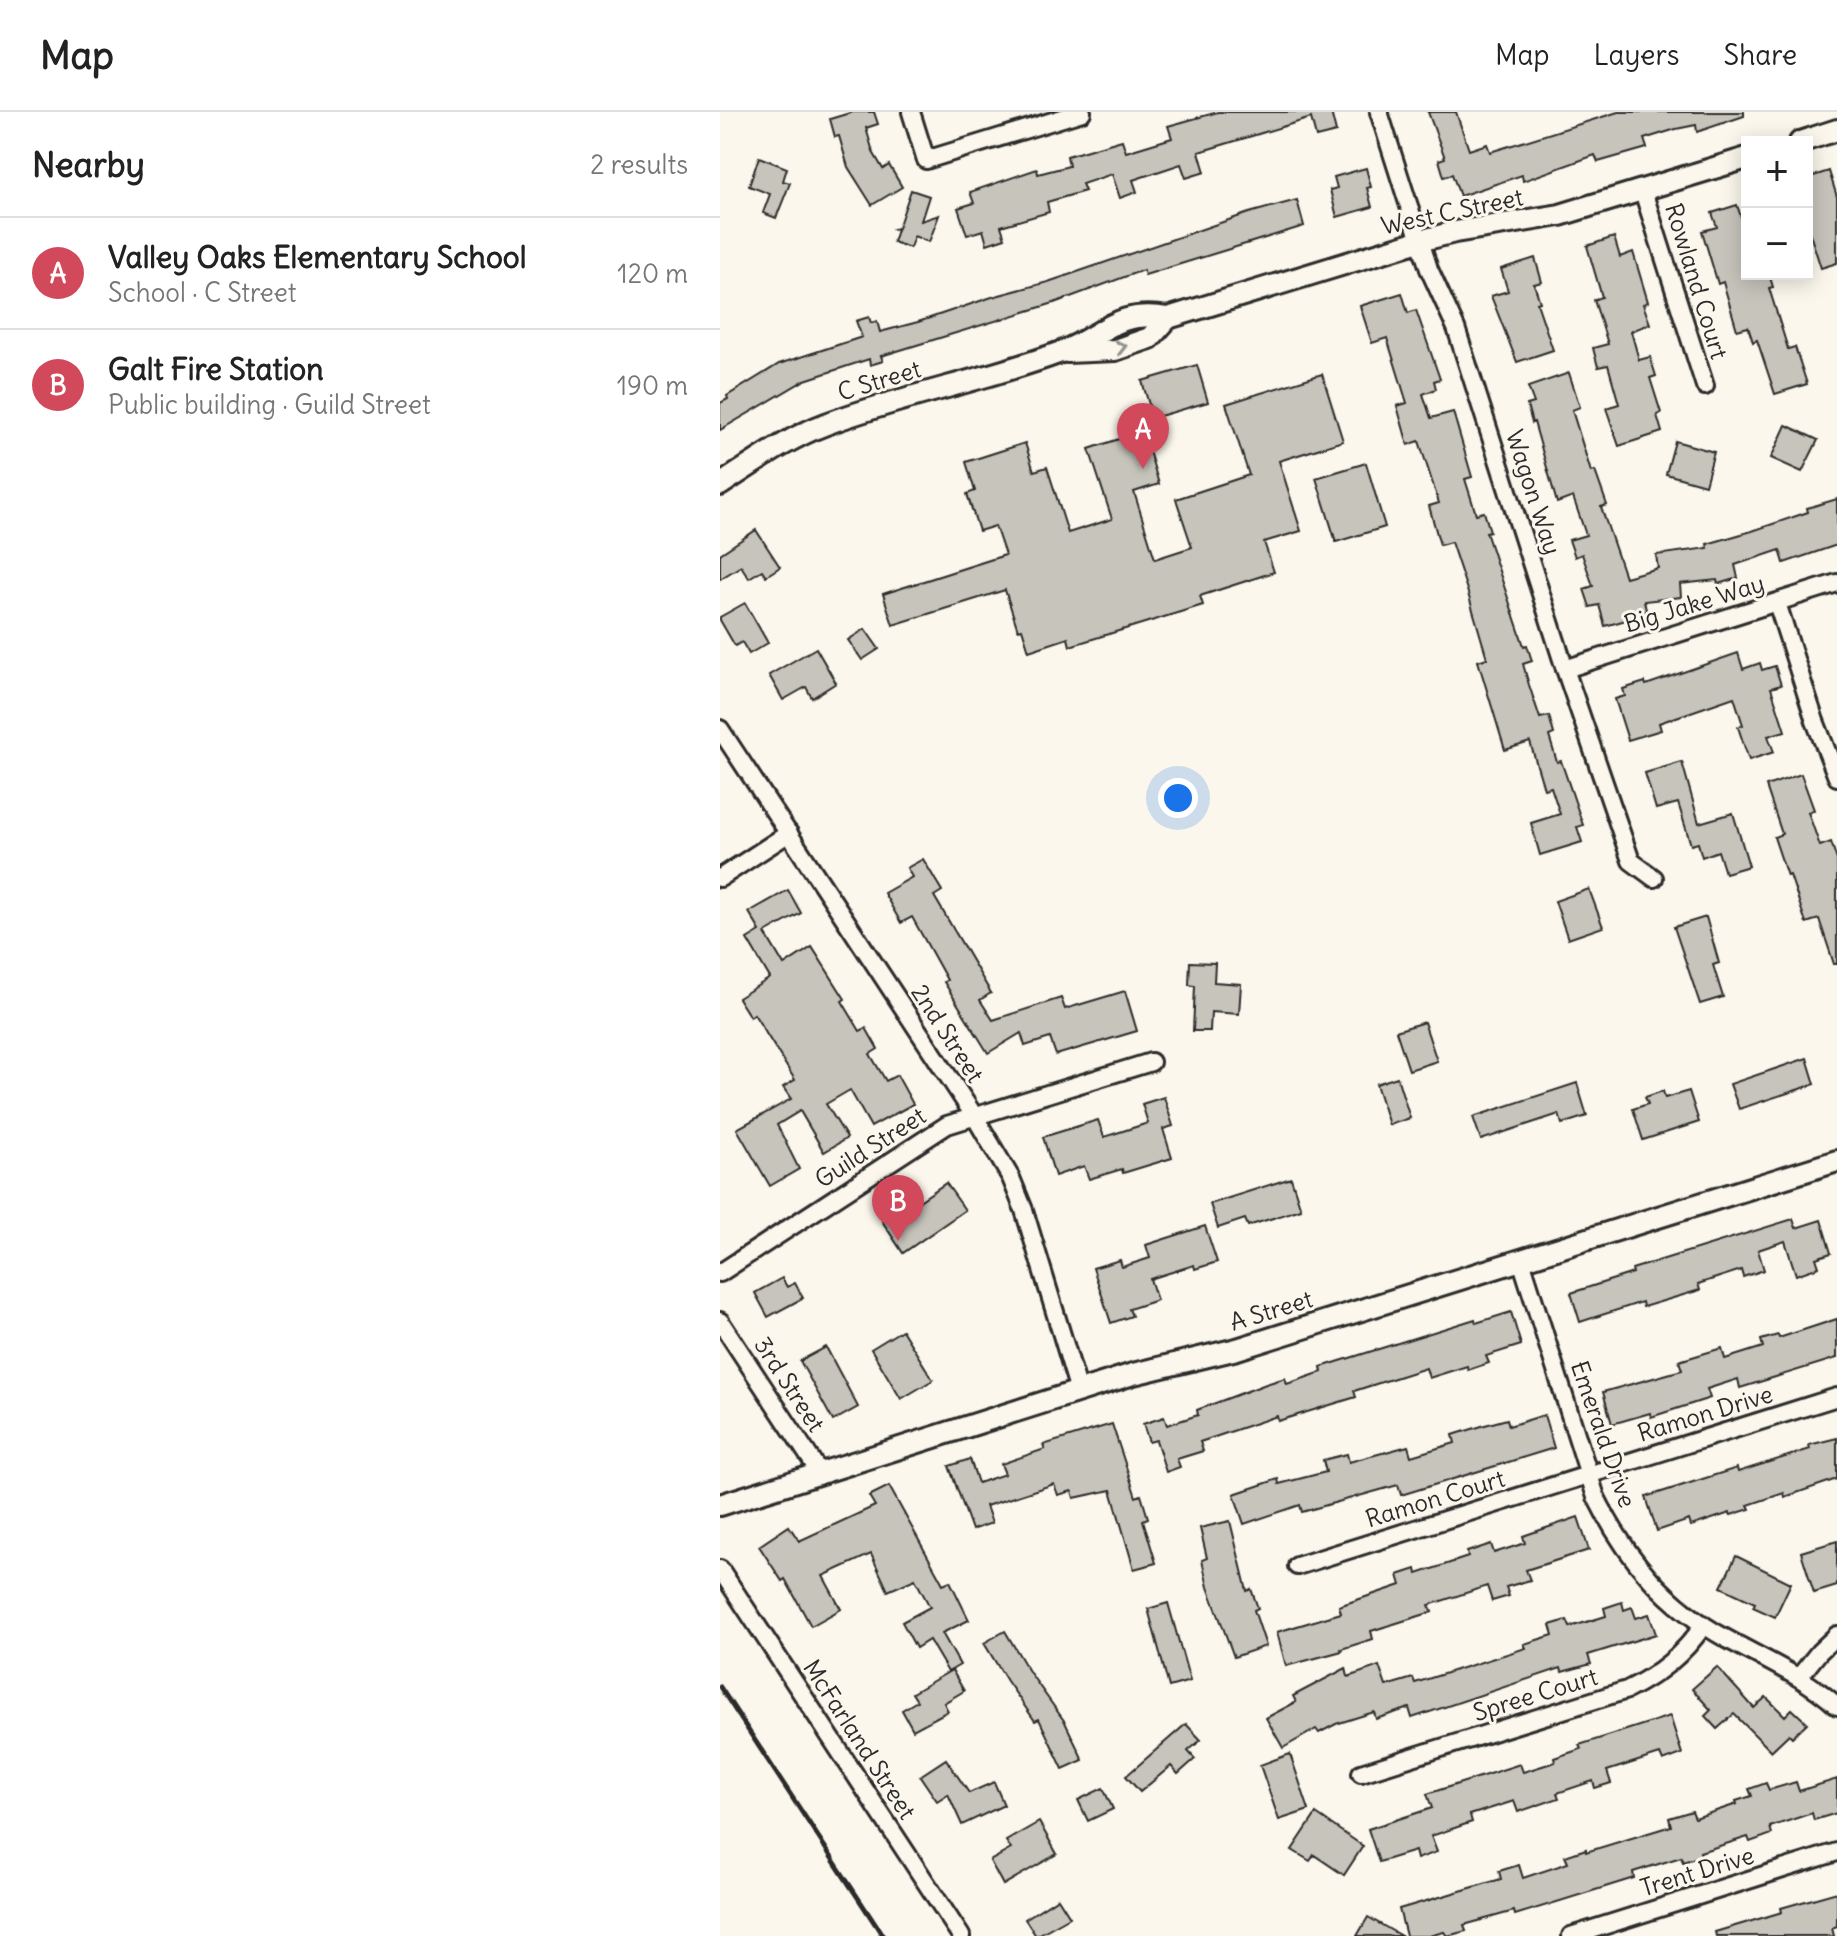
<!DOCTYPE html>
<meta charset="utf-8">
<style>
body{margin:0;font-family:Delius,sans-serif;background:#f2f2f2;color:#222}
.controls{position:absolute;right:24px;top:24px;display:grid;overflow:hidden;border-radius:0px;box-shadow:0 4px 20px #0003}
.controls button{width:72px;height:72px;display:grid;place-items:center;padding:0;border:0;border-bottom:2px solid #e0e0e0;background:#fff;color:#222;font:40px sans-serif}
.you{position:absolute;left:458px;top:686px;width:28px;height:28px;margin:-20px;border:6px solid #fff;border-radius:50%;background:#1a73e8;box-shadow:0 0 0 12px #1a73e833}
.badge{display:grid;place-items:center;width:52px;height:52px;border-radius:50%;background:#d1495b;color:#fff;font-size:26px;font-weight:700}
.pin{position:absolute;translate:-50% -66px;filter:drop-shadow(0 2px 4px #0008)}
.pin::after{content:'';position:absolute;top:42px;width:28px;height:24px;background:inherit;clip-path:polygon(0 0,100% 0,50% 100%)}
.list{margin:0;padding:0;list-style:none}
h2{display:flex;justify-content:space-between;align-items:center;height:104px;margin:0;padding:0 32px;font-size:34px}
h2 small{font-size:26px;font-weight:400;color:#767676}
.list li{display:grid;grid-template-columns:52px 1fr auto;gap:24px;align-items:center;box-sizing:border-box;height:112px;padding:0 32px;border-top:2px solid #e0e0e0}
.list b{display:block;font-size:30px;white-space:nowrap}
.list p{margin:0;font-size:26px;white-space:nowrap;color:#767676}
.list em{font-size:26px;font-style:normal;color:#767676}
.map{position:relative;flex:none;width:1117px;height:1824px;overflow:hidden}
header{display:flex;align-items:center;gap:48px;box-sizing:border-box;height:112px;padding:0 40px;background:#fff;border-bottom:2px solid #e0e0e0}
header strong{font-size:38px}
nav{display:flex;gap:44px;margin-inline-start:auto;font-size:28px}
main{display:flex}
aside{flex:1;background:#fff}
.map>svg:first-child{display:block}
.building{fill:#c7c4bc;stroke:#2b2b2b;stroke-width:2}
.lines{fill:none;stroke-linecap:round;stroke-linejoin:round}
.minor-casing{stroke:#2b2b2b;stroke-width:22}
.tertiary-casing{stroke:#2b2b2b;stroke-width:26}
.minor{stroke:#fbf7ec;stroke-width:16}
.tertiary{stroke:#fbf7ec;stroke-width:20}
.rail{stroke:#2b2b2b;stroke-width:5}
.oneway{stroke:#93918c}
.labels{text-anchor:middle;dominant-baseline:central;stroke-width:6;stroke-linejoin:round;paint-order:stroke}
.street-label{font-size:24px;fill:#2b2b2b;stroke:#fbf7ec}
</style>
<header>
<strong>Map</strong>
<nav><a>Map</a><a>Layers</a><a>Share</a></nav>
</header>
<main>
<aside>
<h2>Nearby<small>2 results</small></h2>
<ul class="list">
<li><span class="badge">A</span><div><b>Valley Oaks Elementary School</b><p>School · C Street</p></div><em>120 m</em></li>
<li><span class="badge">B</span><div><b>Galt Fire Station</b><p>Public building · Guild Street</p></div><em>190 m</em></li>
</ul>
</aside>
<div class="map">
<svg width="1117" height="1824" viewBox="0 0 1117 1824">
<rect width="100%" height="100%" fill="#fbf7ec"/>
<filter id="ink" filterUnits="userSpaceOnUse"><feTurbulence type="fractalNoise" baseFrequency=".0125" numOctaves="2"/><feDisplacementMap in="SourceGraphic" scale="16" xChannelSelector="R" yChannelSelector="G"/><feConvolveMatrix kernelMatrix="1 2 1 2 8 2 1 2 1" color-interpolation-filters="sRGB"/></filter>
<g filter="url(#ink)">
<g class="building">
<path d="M 133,0 L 154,0 L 158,12 L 146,16 L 153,40 L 163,57 L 169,53 L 182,75 L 152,93 L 128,55 L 119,24 L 115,25 L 110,7 Z"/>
<path d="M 498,0 L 611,0 L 616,20 L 596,25 L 591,6 L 479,40 L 485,60 L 466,66 L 461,52 L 413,68 L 417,80 L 400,86 L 392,62 L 362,72 L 365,79 L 327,90 L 329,100 L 281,114 L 285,126 L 267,132 L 263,118 L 247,123 L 238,96 L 254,91 L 250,80 L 317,57 L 318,62 L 349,54 L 347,44 L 402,28 L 406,40 L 452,26 L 448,14 Z"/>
<path d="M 708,0 L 736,0 L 749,38 L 767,32 L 770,40 L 898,0 L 1024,0 L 1024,4 L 977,20 L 976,13 L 956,17 L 924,27 L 927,36 L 878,50 L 875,43 L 803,69 L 802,63 L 740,84 L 732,62 L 724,65 L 719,48 L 725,46 Z"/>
<path d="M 39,45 L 67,56 L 63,69 L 70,71 L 56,106 L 43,101 L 50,82 L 29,74 Z"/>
<path d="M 646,56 L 651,75 L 647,76 L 652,95 L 617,105 L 610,78 L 617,76 L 614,65 Z"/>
<path d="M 1109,59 L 1117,85 L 1117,151 L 1101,156 L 1087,113 L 1087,66 Z"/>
<path d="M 191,78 L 209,84 L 201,109 L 219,103 L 209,130 L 194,124 L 190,136 L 173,130 L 177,118 L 174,117 L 178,116 Z"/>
<path d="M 577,88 L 584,114 L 425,163 L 423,158 L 334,191 L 161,244 L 163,249 L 150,253 L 149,247 L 85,268 L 0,318 L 0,291 L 8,287 L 7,284 L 59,252 L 142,225 L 136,209 L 149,205 L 151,211 L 157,209 L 160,220 L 198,210 L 272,185 L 328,170 L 529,101 Z"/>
<path d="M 1017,93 L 1027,123 L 1027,162 L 1049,162 L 1053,175 L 1049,176 L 1068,237 L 1075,235 L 1087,272 L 1055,282 L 1037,228 L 1033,230 L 1028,215 L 1017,218 L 1003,170 L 998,172 L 982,119 L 997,115 L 992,101 Z"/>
<path d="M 894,125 L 900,145 L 913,140 L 928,190 L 923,192 L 930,212 L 911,219 L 919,248 L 930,245 L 936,264 L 930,266 L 941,301 L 937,303 L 942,320 L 899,334 L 886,296 L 899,292 L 888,253 L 878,255 L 873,236 L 888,232 L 874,188 L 882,185 L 867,134 Z"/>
<path d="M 815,146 L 822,170 L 814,172 L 820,190 L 817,191 L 833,238 L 797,250 L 771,184 L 788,179 L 781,157 Z"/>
<path d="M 682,181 L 688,201 L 696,198 L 720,267 L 714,269 L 716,277 L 703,282 L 711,306 L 733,300 L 752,365 L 745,367 L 756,402 L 764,400 L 770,419 L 766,420 L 804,534 L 807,533 L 812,549 L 803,552 L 809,573 L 820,606 L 829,604 L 834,622 L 829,624 L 837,650 L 841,649 L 863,713 L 857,715 L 862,730 L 820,743 L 811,711 L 840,702 L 831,675 L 824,677 L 810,630 L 785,638 L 758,549 L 767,546 L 747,478 L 731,430 L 720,433 L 709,394 L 719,391 L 699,329 L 688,333 L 677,294 L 687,291 L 667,226 L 652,231 L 640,194 Z"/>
<path d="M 477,253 L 488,290 L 433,306 L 422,269 Z"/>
<path d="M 849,261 L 860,295 L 852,298 L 871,360 L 875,359 L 887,393 L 881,395 L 905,465 L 938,456 L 936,443 L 988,436 L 987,432 L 1032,419 L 1088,400 L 1087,396 L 1117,387 L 1117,433 L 1064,451 L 1060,438 L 1015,453 L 1018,466 L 998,472 L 997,468 L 960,472 L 961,485 L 924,489 L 927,502 L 885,514 L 879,493 L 870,495 L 864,477 L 873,474 L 862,442 L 855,445 L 849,428 L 866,423 L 853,385 L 837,391 L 814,310 L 812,311 L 807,293 L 814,291 L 808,275 Z"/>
<path d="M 602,262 L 623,329 L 559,349 L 581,419 L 544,430 L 554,460 L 480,484 L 483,493 L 350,534 L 348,526 L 309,539 L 302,517 L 298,518 L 285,478 L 173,513 L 163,482 L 285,443 L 275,414 L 259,419 L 247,382 L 255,379 L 246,350 L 305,331 L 314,359 L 327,355 L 348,421 L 392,407 L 369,337 L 423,319 L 439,372 L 414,380 L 435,447 L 472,435 L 456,387 L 529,363 L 506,292 Z"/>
<path d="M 1066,313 L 1098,328 L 1082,360 L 1051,346 Z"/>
<path d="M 955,329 L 994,340 L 985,373 L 946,362 Z"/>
<path d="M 646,351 L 665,415 L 616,430 L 596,366 Z"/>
<path d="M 36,418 L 60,455 L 46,464 L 42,458 L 29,466 L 21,454 L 0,467 L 0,442 Z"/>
<path d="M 25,491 L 48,531 L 29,542 L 22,530 L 15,534 L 0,508 L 0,505 Z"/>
<path d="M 145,517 L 159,537 L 142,548 L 128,528 Z"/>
<path d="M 96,536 L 116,571 L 92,586 L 86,575 L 63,588 L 49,563 Z"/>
<path d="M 1018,541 L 1023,557 L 1040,551 L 1042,558 L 1055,554 L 1061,573 L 1051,576 L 1065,619 L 1048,624 L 1054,640 L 1029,648 L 1018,615 L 1023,613 L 1014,585 L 939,611 L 941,618 L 908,628 L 895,587 L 905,584 L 903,577 L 925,570 L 926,573 Z"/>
<path d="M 962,650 L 979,711 L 1013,701 L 1029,754 L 1005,761 L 998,739 L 982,745 L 978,731 L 971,733 L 958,691 L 936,697 L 925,661 Z"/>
<path d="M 1081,662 L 1094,698 L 1088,700 L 1100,734 L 1111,730 L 1117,748 L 1117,852 L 1114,852 L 1099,807 L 1086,811 L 1070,763 L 1067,764 L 1054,725 L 1062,722 L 1046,674 Z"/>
<path d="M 203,747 L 222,779 L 214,784 L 271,881 L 260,888 L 273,908 L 341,886 L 345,897 L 405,879 L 417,919 L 336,943 L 330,926 L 305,934 L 301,921 L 268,941 L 224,870 L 227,868 L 192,805 L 181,811 L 164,781 L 192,765 L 187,756 Z"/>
<path d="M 869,777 L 883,815 L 848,827 L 835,789 Z"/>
<path d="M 68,778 L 81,801 L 45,821 L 64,853 L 92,835 L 125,887 L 122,889 L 140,919 L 146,916 L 158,937 L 150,942 L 166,969 L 177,963 L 193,992 L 151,1015 L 130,978 L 106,992 L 127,1026 L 104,1040 L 80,999 L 57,1013 L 79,1057 L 50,1074 L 17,1017 L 71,987 L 63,975 L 75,968 L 34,902 L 30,905 L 18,886 L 50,866 L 27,827 L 40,819 L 29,800 Z"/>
<path d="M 986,805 L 999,851 L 993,853 L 1003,885 L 980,892 L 954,815 Z"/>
<path d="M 470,850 L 495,851 L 494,870 L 521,872 L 519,902 L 491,900 L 490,919 L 473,919 L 475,874 L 469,873 Z"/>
<path d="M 704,910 L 717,949 L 689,958 L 676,919 Z"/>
<path d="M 1087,946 L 1095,972 L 1019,997 L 1010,972 Z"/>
<path d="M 677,965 L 690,1006 L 669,1013 L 656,972 Z"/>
<path d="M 857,971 L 867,1004 L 842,1012 L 839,1002 L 761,1028 L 753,1005 Z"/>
<path d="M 943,979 L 945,986 L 969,979 L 979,1010 L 923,1028 L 913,997 L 928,992 L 925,985 Z"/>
<path d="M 444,985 L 453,1014 L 443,1017 L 452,1046 L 403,1061 L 402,1057 L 369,1067 L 364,1054 L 335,1064 L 323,1025 L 378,1008 L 384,1025 L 428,1011 L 422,992 Z"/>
<path d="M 571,1066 L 581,1097 L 528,1114 L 525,1107 L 498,1116 L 490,1092 Z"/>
<path d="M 226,1071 L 245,1098 L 183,1141 L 162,1109 L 184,1095 L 186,1098 Z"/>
<path d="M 1073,1107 L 1076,1116 L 1101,1108 L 1111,1141 L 1096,1146 L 1099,1155 L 1076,1163 L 1065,1129 L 1038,1138 L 1044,1158 L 1023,1165 L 1021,1158 L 978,1172 L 980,1178 L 923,1195 L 922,1190 L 860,1210 L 851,1181 L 913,1161 L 912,1157 Z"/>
<path d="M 485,1114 L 497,1150 L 475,1157 L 474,1153 L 430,1167 L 437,1188 L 409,1197 L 412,1204 L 391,1211 L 373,1156 L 400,1148 L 402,1155 L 430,1146 L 426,1133 Z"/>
<path d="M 62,1166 L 67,1175 L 75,1171 L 83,1186 L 48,1205 L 35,1181 Z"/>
<path d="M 791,1200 L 801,1233 L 766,1244 L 769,1251 L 748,1258 L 747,1254 L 709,1266 L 706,1256 L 634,1279 L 636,1285 L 558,1309 L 557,1304 L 480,1330 L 483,1339 L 457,1347 L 460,1355 L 446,1360 L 436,1328 L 429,1330 L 423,1312 L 444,1305 L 447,1313 L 478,1303 L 477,1298 L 546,1272 L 565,1266 L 567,1272 L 602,1260 L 601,1255 L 755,1207 L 756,1211 Z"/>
<path d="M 1117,1207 L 1117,1246 L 1020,1276 L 1018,1267 L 987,1277 L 990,1286 L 931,1305 L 930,1301 L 892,1312 L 883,1280 L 962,1258 L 959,1249 L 1002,1236 L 1005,1247 L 1043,1235 L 1041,1228 L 1058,1223 L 1059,1226 Z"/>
<path d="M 182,1218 L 213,1268 L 181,1287 L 151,1237 Z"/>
<path d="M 106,1235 L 138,1295 L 113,1309 L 80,1249 Z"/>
<path d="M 824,1303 L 834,1336 L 681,1383 L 678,1373 L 582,1400 L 580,1393 L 524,1412 L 514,1382 L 558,1367 L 559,1372 L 606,1360 L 603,1348 L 627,1342 L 629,1350 L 688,1334 L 691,1344 L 735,1331 L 733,1323 L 765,1313 L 787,1307 L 789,1314 Z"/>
<path d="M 392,1312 L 416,1385 L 421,1383 L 428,1406 L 423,1408 L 436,1451 L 414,1457 L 391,1378 L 354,1386 L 352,1379 L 338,1383 L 334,1372 L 266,1394 L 272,1411 L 252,1418 L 229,1354 L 250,1347 L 258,1371 L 285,1362 L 281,1352 L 325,1337 L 323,1333 Z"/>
<path d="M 1117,1326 L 1117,1367 L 1065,1385 L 1064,1381 L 1028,1393 L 1030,1397 L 1011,1403 L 1010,1401 L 971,1414 L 969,1408 L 937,1419 L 926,1385 L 1017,1356 L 1018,1360 L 1090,1337 L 1089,1333 Z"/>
<path d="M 169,1374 L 223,1472 L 230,1469 L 249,1508 L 222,1521 L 240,1553 L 228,1560 L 209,1528 L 196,1536 L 182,1510 L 210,1495 L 195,1467 L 168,1479 L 151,1442 L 103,1464 L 121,1497 L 91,1514 L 65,1467 L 62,1469 L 39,1434 L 69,1414 L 79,1429 L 155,1394 L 149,1384 Z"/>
<path d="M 858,1405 L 869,1438 L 806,1458 L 810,1468 L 786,1475 L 789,1484 L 772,1489 L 767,1474 L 709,1493 L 712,1500 L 651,1519 L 653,1527 L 621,1537 L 622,1539 L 566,1554 L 557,1520 L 621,1501 L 619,1494 L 681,1473 L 678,1463 L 696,1457 L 697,1462 L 748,1445 L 747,1440 L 771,1432 L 774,1441 L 805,1431 L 803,1424 Z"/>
<path d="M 510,1409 L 527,1479 L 531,1477 L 538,1496 L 534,1498 L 546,1534 L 514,1545 L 488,1475 L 482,1448 L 487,1446 L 480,1416 Z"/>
<path d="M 1117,1429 L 1117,1474 L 1094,1481 L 1081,1440 Z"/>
<path d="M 1016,1444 L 1071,1471 L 1055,1505 L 1033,1495 L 1035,1491 L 1001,1475 Z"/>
<path d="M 902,1490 L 904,1498 L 912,1495 L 916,1506 L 929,1502 L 936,1522 L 868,1543 L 871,1552 L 842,1560 L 841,1556 L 692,1606 L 689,1596 L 656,1607 L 654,1600 L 616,1612 L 599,1621 L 596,1617 L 563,1636 L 546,1606 L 576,1590 L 573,1584 L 626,1556 L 628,1565 L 659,1554 L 666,1574 L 693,1566 L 695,1571 L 806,1536 L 804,1532 L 833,1523 L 830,1513 L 847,1508 L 850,1515 L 886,1504 L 884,1496 Z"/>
<path d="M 448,1491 L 470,1569 L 449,1575 L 428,1497 Z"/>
<path d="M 285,1519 L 310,1561 L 345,1610 L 363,1648 L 343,1657 L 319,1607 L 315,1609 L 287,1569 L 264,1531 Z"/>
<path d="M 997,1555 L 1034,1596 L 1046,1585 L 1065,1604 L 1072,1597 L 1087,1611 L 1072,1625 L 1069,1622 L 1051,1639 L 1014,1602 L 997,1617 L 985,1604 L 991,1598 L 972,1577 Z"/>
<path d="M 232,1558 L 244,1579 L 224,1591 L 228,1599 L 193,1618 L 182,1598 L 197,1589 L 192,1581 Z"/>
<path d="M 950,1604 L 962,1642 L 943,1649 L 940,1642 L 887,1659 L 891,1671 L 875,1676 L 873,1669 L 837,1681 L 839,1686 L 798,1700 L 794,1689 L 750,1703 L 752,1710 L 711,1724 L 717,1740 L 697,1747 L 695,1739 L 659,1750 L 648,1717 L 712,1696 L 707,1682 L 800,1652 L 803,1660 L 835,1650 L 834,1646 L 861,1637 L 859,1633 Z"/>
<path d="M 466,1612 L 481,1628 L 468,1639 L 475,1647 L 458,1662 L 451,1654 L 420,1680 L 406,1664 Z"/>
<path d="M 570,1642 L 589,1698 L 559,1708 L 540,1653 Z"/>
<path d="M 226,1647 L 249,1681 L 274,1670 L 284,1693 L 242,1713 L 228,1682 L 217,1689 L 200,1664 Z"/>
<path d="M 1117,1667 L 1117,1701 L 1094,1708 L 1092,1701 L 1050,1715 L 1052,1722 L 1030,1730 L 1028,1725 L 980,1740 L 981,1744 L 963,1750 L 961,1745 L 913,1760 L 914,1766 L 795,1803 L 794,1799 L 744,1813 L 746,1819 L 727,1824 L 724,1820 L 709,1824 L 686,1824 L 679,1797 L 781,1767 L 779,1759 L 799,1753 L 803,1766 L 848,1751 L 845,1744 L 866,1737 L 866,1740 L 951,1714 L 949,1706 L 972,1699 L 975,1706 L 1017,1692 L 1016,1689 L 1032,1684 L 1029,1677 L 1046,1671 L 1049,1678 L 1076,1670 L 1079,1679 Z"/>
<path d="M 383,1676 L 393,1697 L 368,1709 L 358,1688 Z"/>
<path d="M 596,1702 L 643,1734 L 624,1763 L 594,1743 L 590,1749 L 572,1738 Z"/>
<path d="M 319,1710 L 337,1742 L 283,1773 L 270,1749 L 291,1737 L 286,1729 Z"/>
<path d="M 1117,1780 L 1117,1814 L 1112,1816 L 1114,1824 L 996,1824 L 995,1820 L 1062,1800 L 1061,1796 Z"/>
<path d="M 338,1786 L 350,1805 L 316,1824 L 305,1807 Z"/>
<path d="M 648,1805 L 681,1824 L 637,1824 Z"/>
</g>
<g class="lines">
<defs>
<g id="minor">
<path d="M 191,0 L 206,48 L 362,0"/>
<path d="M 659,0 L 709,157 L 736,216 L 845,557 L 911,749 L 934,766"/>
<path d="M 923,79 L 985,274"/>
<path d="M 1057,491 L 1095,609 L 1117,665"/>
<path d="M 845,557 L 1117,471"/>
<path d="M 0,617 L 255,1005 L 291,1066 L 304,1098 L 359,1279"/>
<path d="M 0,766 L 69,721"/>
<path d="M 801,1148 L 876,1385 C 906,1446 946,1494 1007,1527 C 1045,1548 1085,1565 1117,1594"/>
<path d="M 0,1161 L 227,1013 L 431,950"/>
<path d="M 0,1209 L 100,1361"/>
<path d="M 577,1454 L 1117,1285"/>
<path d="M 0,1457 L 241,1824"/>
<path d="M 1079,1565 L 1099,1540 L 1117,1523"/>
<path d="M 641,1661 L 907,1578 C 939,1562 963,1543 983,1514"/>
<path d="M 851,1824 L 1117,1740"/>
</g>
<g id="tertiary">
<path d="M 1080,30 L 1117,18"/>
<path d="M 347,240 L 395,238 L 430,226 L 448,206"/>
<path d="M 0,373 C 34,351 68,326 106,312 C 183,283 264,269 341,240 C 384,224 394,197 448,206 L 699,129 L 735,120 L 840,103 L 1027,46"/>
<path d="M 0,1393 L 413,1262 L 517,1237 L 1117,1049"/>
</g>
</defs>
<use href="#minor" class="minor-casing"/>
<use href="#tertiary" class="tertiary-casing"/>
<use href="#minor" class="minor"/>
<use href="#tertiary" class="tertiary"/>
<path class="rail" d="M 0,1575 L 163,1824"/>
</g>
<defs><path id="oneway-chevron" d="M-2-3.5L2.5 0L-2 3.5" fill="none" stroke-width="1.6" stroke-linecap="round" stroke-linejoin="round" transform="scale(2)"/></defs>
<use class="oneway" href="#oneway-chevron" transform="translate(401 235) rotate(-14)"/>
</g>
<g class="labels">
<g class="street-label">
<text transform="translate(732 99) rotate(-12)">West C Street</text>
<text transform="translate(977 169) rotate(73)">Rowland Court</text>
<text transform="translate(159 268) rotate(-17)">C Street</text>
<text transform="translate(814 380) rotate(72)">Wagon Way</text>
<text transform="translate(974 491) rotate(-17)">Big Jake Way</text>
<text transform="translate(228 921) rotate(57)">2nd Street</text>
<text transform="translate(150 1035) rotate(-33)">Guild Street</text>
<text transform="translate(551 1198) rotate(-17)">A Street</text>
<text transform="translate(70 1272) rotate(57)">3rd Street</text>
<text transform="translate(985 1301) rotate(-17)">Ramon Drive</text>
<text transform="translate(884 1322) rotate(71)">Emerald Drive</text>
<text transform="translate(715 1386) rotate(-17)">Ramon Court</text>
<text transform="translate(815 1582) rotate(-17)">Spree Court</text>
<text transform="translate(140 1627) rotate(57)">McFarland Street</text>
<text transform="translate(977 1759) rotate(-17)">Trent Drive</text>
</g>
</g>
</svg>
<div class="controls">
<button>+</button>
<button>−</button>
</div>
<div class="you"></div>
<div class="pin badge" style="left:423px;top:357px">A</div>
<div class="pin badge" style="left:178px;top:1129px">B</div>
</div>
</main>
